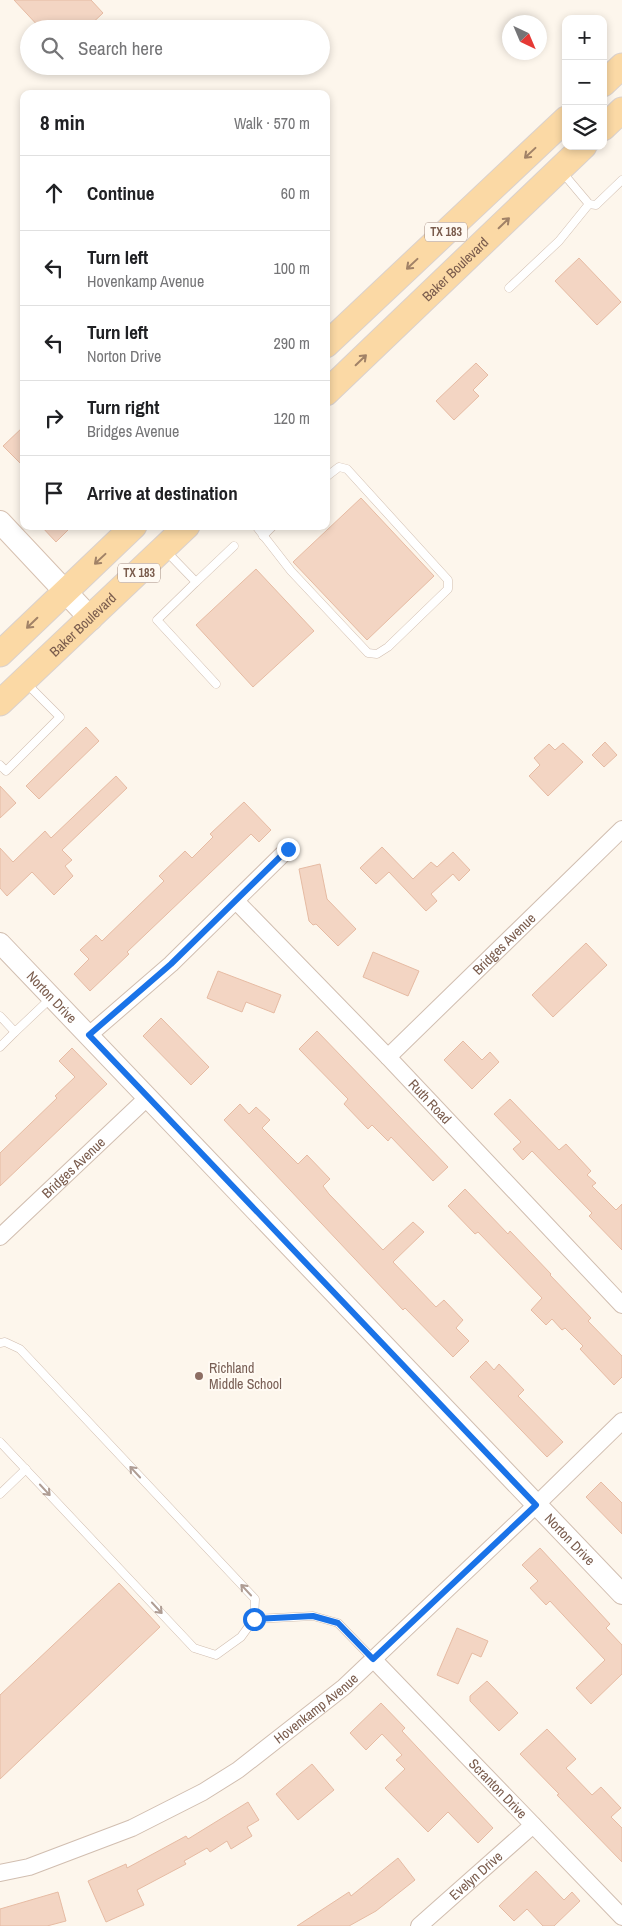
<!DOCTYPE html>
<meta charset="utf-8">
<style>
body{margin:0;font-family:"Archivo Narrow",sans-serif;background:#f6f6f6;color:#202124}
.controls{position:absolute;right:15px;top:15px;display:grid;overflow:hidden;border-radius:10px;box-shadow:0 2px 8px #0003}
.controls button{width:45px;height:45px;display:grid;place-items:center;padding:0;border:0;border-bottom:1px solid #e0e0e0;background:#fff;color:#202124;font:25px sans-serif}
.compass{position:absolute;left:502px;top:15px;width:45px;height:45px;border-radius:50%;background:#fff;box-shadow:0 2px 8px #0003;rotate:136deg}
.stop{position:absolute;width:15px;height:15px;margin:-11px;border:4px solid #1a73e8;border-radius:50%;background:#fff}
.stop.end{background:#1a73e8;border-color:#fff;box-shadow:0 1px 5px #0008}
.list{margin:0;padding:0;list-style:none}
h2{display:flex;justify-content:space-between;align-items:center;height:65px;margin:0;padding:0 20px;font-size:21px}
h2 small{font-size:16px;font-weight:400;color:#757577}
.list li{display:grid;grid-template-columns:32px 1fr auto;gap:15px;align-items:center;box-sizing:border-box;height:75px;padding:0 20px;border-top:1px solid #e0e0e0}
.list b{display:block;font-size:19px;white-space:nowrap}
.list p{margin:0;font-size:16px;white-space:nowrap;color:#757577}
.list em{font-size:16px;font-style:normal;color:#757577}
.icon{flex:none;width:28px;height:28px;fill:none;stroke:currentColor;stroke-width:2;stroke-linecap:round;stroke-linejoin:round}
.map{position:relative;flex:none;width:622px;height:1926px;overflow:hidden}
.search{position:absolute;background:#fff;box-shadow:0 2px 8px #0003;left:20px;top:20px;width:310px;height:55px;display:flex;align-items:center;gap:12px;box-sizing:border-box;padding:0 18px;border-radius:28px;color:#757577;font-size:19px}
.panel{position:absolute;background:#fff;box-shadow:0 2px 8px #0003;left:20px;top:90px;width:310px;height:440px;border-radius:10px}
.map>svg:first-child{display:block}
.building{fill:#f3d5c3;stroke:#e6bba3}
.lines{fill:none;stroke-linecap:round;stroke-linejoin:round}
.service-casing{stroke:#d1beb0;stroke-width:9}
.minor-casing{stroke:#d1beb0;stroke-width:18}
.tertiary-casing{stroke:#d1beb0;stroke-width:22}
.secondary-casing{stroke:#d6c0b0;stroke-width:24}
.primary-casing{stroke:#dad1cd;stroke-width:27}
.service{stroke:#fff;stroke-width:8}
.minor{stroke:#fff;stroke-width:16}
.tertiary{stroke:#fff;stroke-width:20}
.secondary{stroke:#fff;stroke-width:22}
.primary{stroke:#fbd9a5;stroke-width:25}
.oneway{stroke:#a18267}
.oneway2{stroke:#af9d94}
.route{stroke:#1a73e8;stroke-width:6}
.education-dot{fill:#8d6e63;stroke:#fffaf3;stroke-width:2}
.labels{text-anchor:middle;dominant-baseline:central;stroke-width:4;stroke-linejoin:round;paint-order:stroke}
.shield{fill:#fffaf3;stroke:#a28b7f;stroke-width:1}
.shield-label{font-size:12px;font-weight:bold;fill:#7a5c4d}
.street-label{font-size:14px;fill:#7a5c4d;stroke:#fffaf3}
.education-label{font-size:14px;fill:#785e54;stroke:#fffaf3;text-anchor:start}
</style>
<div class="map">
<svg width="622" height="1926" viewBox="0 0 622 1926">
<rect width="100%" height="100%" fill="#fdf6ec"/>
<g class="building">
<path d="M 14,0 L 91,0 L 103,13 L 86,29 L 41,29 Z"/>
<path d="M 579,258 L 621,302 L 597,325 L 555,281 Z"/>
<path d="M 476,363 L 488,375 L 473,390 L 479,396 L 454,420 L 436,401 Z"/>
<path d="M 24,426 L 24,467 L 3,446 Z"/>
<path d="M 361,498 L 434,576 L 367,640 L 293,562 Z"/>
<path d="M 41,526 L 72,526 L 56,542 Z"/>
<path d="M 256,569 L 314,631 L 253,687 L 196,625 Z"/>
<path d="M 86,727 L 99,741 L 39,799 L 26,786 Z"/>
<path d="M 605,742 L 617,755 L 604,767 L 592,755 Z"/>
<path d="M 563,743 L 583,762 L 548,796 L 529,776 L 540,765 L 534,758 L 549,744 L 555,750 Z"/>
<path d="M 116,776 L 127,788 L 62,850 L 72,860 L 65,866 L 73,876 L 54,895 L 32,872 L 7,896 L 0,888 L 0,848 L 13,862 L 45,831 L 51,838 Z"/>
<path d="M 0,786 L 16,803 L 0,818 Z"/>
<path d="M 244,802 L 271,830 L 259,842 L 251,834 L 127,952 L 129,954 L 90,991 L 74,974 L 89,959 L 80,950 L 96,935 L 102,941 L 164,881 L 159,876 L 185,851 L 192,858 L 213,837 L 210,834 Z"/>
<path d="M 382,847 L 413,879 L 431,862 L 437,867 L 453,852 L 470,870 L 459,881 L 453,874 L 431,894 L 437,901 L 426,911 L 389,872 L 376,884 L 360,868 Z"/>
<path d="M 320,864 L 327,899 L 356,929 L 338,946 L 316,924 L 313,925 L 309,921 L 299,869 Z"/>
<path d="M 586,943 L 607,965 L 553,1017 L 532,995 Z"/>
<path d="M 373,952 L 419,971 L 408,996 L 363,977 Z"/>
<path d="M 218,971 L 281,995 L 274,1013 L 246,1002 L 242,1012 L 207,998 Z"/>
<path d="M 161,1018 L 209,1067 L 191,1085 L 143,1036 Z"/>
<path d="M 317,1031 L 448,1167 L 433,1181 L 391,1137 L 388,1141 L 372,1125 L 368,1129 L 344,1104 L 348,1099 L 299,1049 Z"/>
<path d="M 463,1041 L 482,1060 L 490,1052 L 499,1062 L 472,1089 L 444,1060 Z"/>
<path d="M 72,1048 L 107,1084 L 0,1186 L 0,1153 L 57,1098 L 55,1096 L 75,1077 L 59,1061 Z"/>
<path d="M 510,1099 L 559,1150 L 566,1144 L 591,1171 L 587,1175 L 596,1183 L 592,1186 L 616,1210 L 622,1204 L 622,1250 L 589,1216 L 592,1213 L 532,1151 L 523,1160 L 513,1149 L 521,1142 L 494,1114 Z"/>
<path d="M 240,1104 L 249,1114 L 256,1107 L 270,1120 L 262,1128 L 298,1164 L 307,1155 L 330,1179 L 323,1186 L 329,1194 L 383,1250 L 413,1222 L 424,1232 L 393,1262 L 436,1307 L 444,1300 L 463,1320 L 456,1328 L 469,1341 L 453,1357 L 405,1308 L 403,1310 L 224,1120 Z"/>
<path d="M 465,1189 L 508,1234 L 510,1231 L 551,1274 L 550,1275 L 591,1318 L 588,1321 L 622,1356 L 622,1377 L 614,1385 L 580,1349 L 583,1346 L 565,1328 L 562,1330 L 552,1319 L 546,1325 L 531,1310 L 542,1298 L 478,1232 L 475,1234 L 448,1206 Z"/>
<path d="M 486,1361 L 494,1370 L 499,1364 L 524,1390 L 518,1396 L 563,1442 L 547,1457 L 470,1377 Z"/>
<path d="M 601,1482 L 622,1503 L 622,1534 L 586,1497 Z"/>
<path d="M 540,1548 L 610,1624 L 606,1628 L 622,1645 L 622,1674 L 591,1704 L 576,1688 L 605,1660 L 550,1601 L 546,1605 L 530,1588 L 538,1581 L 522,1565 Z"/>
<path d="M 119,1583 L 160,1627 L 0,1779 L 0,1695 Z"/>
<path d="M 457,1628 L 488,1641 L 481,1657 L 472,1653 L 458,1684 L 437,1675 Z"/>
<path d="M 487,1681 L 518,1713 L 499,1731 L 470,1701 L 470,1696 Z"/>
<path d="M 381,1703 L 405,1728 L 402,1731 L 493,1828 L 478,1843 L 448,1812 L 428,1832 L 385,1788 L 405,1769 L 396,1760 L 402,1755 L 382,1734 L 366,1750 L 350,1733 Z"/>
<path d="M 547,1729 L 576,1759 L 566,1768 L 592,1795 L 601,1787 L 621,1808 L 611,1817 L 622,1828 L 622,1862 L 557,1795 L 559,1794 L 520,1754 Z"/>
<path d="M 312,1764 L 334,1790 L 298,1820 L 276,1794 Z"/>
<path d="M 248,1802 L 259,1820 L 247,1827 L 252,1836 L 231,1849 L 227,1841 L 210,1852 L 207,1848 L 184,1861 L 186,1864 L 137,1890 L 144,1905 L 106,1922 L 88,1881 L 126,1864 L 127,1868 L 186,1836 L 188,1839 Z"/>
<path d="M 398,1858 L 415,1880 L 376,1911 L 349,1926 L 297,1926 L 349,1892 L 351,1896 Z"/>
<path d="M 536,1871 L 564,1900 L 572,1892 L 580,1901 L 554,1926 L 543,1926 L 527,1909 L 514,1921 L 499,1906 Z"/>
<path d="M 58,1892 L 66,1921 L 47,1926 L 0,1926 L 0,1909 Z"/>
</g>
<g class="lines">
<defs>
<g id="service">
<path d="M 562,172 L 589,204 L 596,205 L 622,180"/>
<path d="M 509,288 L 559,241 L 589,204"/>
<path d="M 256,526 L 291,571 L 368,653 L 377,654 L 388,647 L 448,589 L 448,580 L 347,469 L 339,467 L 326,477"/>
<path d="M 263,536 L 273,526"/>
<path d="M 165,550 L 196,582 L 157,620 L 216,684"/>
<path d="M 196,582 L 234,546"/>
<path d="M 0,765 L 6,771 L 60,717 L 25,682"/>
<path d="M 0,1016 L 15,1032 L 52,997"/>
<path d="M 0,1047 L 15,1032"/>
<path d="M 0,1343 L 5,1342 L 20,1349 L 255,1599 L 254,1619 L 241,1637 L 216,1655 L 194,1648 L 0,1442"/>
<path d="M 0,1494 L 26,1469"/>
<path d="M 254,1619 L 313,1616 L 338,1623 L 373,1659"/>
</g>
<g id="minor">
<path id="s1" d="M 236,901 L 388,1057 L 622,1305"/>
<path d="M 89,1035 L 171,964 L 288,849"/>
<path id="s2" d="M 388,1057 L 622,829"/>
<path id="s3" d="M 0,1237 L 148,1097"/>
<path id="s4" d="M 373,1659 L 622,1917"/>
<path id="s5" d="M 0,1873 L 29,1867 L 132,1828 L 203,1792 L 238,1770 L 344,1687 L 536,1505 L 622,1421"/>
<path id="s6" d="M 419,1926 L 533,1825"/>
</g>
<g id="tertiary">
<path id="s7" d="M 0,943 L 622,1594"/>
</g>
<path id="secondary" d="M 0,522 L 91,619"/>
<g id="primary">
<path d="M 603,84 L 622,66"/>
<path d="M 603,128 L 622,110"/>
<path d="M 326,345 L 566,119"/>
<path id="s8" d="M 326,393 L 584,146"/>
<path d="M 0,654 L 134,526"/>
<path id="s9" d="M 0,703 L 187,526"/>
</g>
</defs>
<use href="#service" class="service-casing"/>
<use href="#minor" class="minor-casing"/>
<use href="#tertiary" class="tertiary-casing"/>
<use href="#secondary" class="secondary-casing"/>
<use href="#primary" class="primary-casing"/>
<use href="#service" class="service"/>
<use href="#minor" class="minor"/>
<use href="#tertiary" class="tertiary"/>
<use href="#secondary" class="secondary"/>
<use href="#primary" class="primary"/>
</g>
<defs><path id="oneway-shaft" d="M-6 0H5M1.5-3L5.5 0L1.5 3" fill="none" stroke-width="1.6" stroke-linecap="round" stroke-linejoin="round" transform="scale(1.25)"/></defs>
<g class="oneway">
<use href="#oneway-shaft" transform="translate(530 153) rotate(137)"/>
<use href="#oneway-shaft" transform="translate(504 223) rotate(-44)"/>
<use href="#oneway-shaft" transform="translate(412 264) rotate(137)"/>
<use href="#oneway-shaft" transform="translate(361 360) rotate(-44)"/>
<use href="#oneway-shaft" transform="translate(100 559) rotate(137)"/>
<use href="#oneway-shaft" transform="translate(32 623) rotate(136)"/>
</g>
<g class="oneway2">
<use href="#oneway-shaft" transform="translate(135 1472) rotate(-133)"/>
<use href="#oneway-shaft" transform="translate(45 1490) rotate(47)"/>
<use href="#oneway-shaft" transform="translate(246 1590) rotate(-133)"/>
<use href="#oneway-shaft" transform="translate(157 1608) rotate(47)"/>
</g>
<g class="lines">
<path class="route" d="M 254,1619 L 313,1616 L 338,1623 L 373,1659 L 536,1505 L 89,1035 L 171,964 L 288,849"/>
</g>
<circle class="education-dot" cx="199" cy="1376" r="5"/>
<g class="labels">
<g class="shield">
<rect x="425" y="222.5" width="42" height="19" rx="4"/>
<rect x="118" y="563.5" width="42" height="19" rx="4"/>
</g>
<g class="shield-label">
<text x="446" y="232">TX 183</text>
<text x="139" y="573">TX 183</text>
</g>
<g class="street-label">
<text stroke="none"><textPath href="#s8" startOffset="179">Baker Boulevard</textPath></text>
<text stroke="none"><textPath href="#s9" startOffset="114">Baker Boulevard</textPath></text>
<text stroke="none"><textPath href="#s2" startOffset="162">Bridges Avenue</textPath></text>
<text stroke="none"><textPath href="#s7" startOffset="75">Norton Drive</textPath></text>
<text stroke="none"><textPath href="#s1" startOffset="279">Ruth Road</textPath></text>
<text stroke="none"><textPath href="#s3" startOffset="101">Bridges Avenue</textPath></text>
<text stroke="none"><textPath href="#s7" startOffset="825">Norton Drive</textPath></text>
<text stroke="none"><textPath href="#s5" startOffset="360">Hovenkamp Avenue</textPath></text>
<text stroke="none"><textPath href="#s4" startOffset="180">Scranton Drive</textPath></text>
<text stroke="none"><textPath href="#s6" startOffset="76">Evelyn Drive</textPath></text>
</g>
<g class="education-label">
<text x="209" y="1368">Richland<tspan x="209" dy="16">Middle School</tspan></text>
</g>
</g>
</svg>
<div class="controls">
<button>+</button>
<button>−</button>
<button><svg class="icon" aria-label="layers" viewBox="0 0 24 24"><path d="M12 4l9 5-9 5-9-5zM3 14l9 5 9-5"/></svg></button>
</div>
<svg class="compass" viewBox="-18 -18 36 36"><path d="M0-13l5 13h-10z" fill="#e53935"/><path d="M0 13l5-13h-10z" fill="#757577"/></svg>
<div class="stop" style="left:254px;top:1619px"></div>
<div class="stop end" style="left:288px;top:849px"></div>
<div class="search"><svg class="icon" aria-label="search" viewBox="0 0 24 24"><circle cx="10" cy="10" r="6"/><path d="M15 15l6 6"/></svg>Search here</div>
<section class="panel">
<h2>8 min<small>Walk · 570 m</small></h2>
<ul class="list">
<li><svg class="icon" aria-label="ahead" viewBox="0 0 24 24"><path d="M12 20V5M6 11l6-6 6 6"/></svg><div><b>Continue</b></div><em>60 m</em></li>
<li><svg class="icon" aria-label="left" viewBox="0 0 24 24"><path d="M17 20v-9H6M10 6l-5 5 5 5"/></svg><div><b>Turn left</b><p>Hovenkamp Avenue</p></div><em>100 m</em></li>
<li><svg class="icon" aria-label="left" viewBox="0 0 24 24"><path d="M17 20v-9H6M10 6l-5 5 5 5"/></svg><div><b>Turn left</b><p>Norton Drive</p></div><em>290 m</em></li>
<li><svg class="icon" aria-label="right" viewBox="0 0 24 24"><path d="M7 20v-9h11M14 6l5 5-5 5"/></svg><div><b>Turn right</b><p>Bridges Avenue</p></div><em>120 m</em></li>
<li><svg class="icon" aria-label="arrive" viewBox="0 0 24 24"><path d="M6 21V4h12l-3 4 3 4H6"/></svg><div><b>Arrive at destination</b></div></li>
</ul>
</section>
</div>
